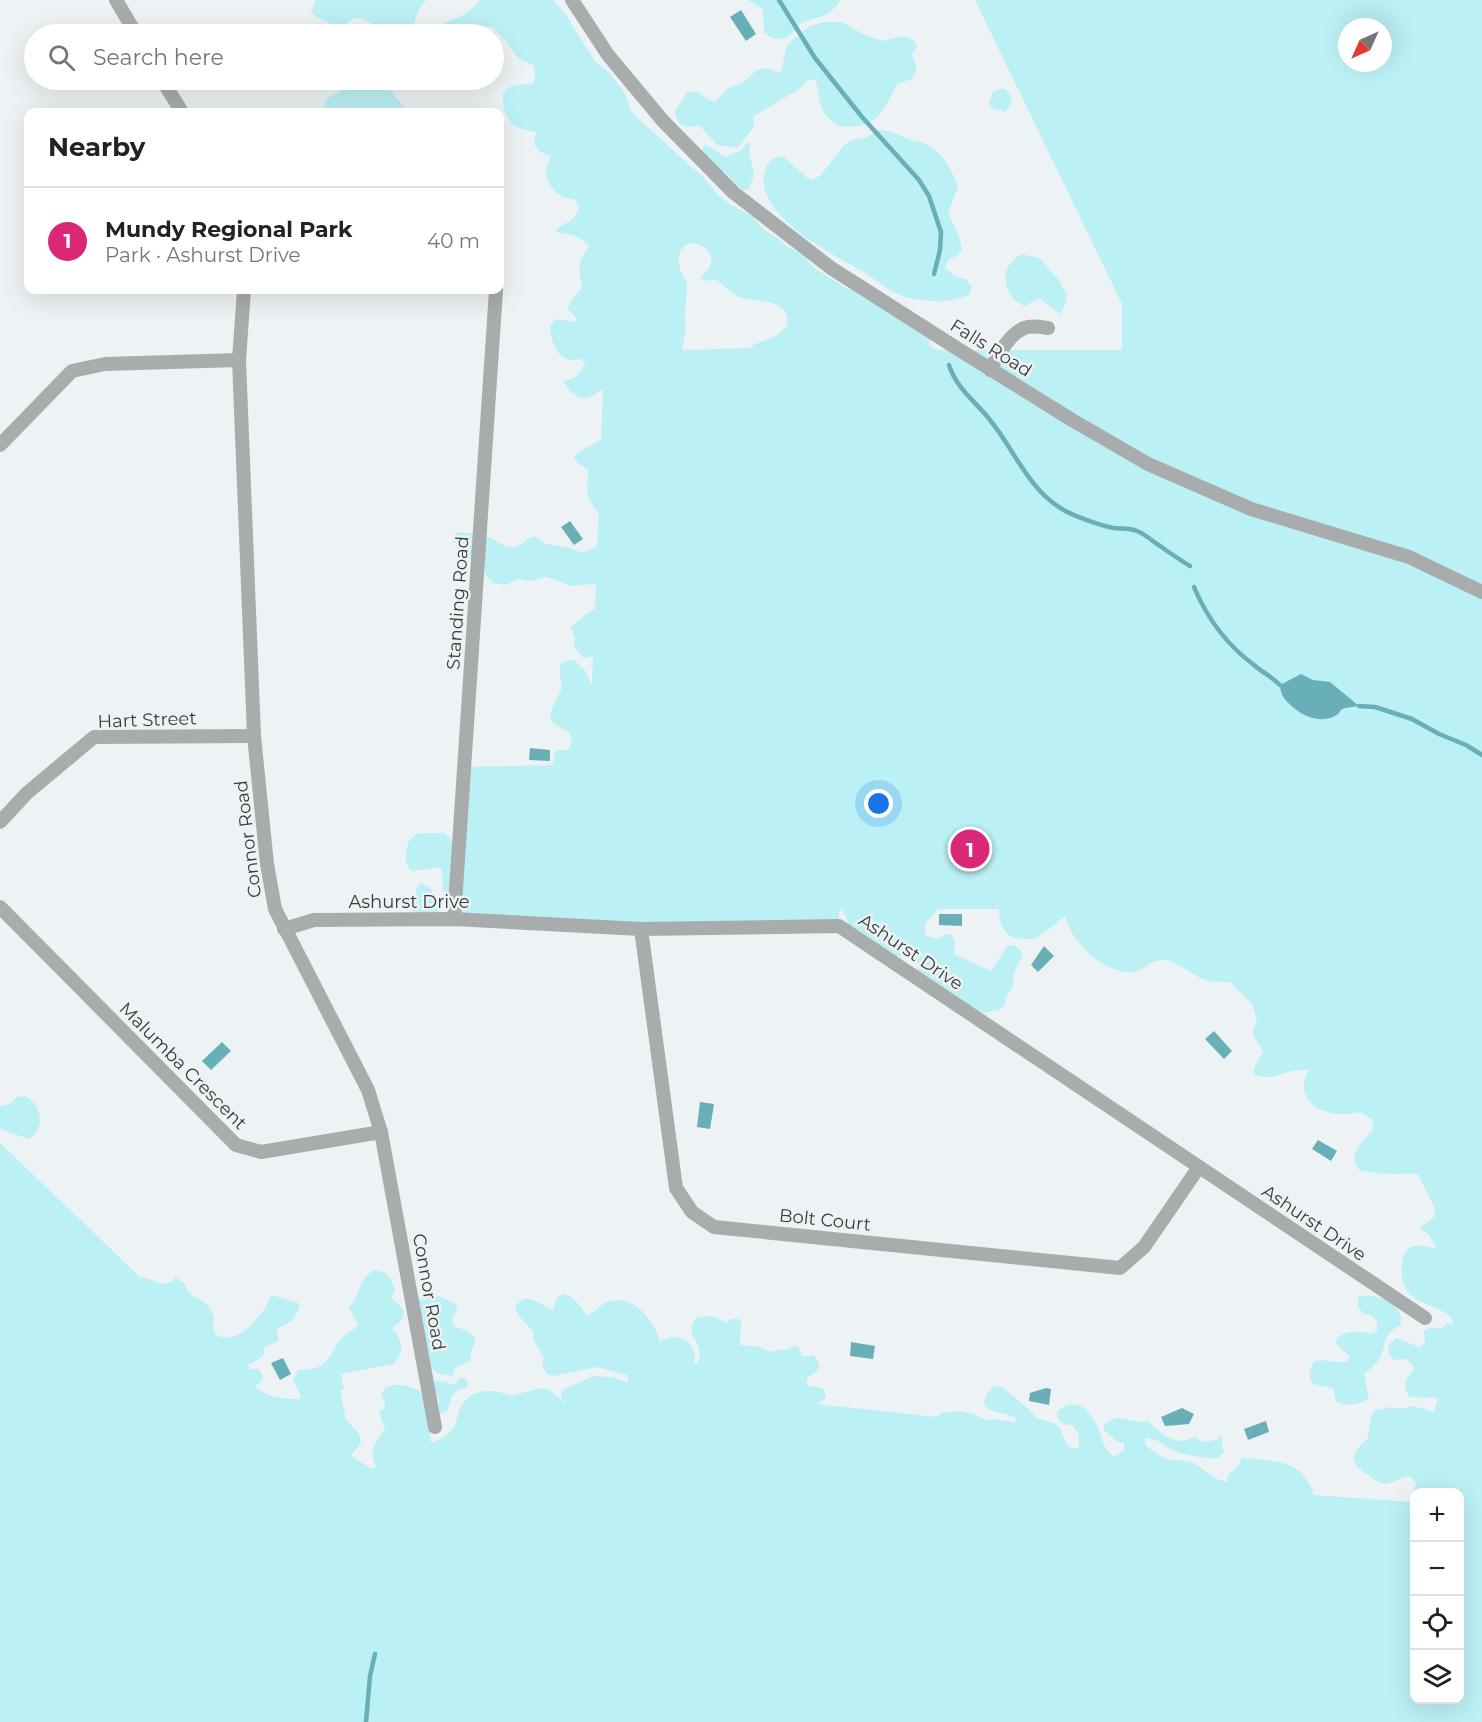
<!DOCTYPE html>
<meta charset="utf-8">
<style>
body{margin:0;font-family:Montserrat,sans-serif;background:#f6f6f6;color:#222}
.controls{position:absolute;right:18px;bottom:18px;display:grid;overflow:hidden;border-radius:12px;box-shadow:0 6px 24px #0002}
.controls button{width:54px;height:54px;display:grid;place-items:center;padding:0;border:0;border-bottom:2px solid #e0e0e0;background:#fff;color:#222;font:30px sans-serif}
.compass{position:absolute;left:1338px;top:18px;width:54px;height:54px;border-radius:50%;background:#fff;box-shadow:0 6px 24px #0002;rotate:225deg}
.you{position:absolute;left:879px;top:804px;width:21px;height:21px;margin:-15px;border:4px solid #fff;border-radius:50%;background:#1a73e8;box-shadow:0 0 0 9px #1a73e833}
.badge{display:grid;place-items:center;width:39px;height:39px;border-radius:50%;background:#db2777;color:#fff;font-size:20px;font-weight:700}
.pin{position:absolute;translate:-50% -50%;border:3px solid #fff;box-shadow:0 2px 6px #0006}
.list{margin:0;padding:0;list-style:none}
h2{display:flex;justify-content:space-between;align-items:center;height:78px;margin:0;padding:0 24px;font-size:26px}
h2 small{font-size:20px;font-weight:400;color:#767676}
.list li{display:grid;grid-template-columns:39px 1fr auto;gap:18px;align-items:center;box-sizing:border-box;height:108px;padding:0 24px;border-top:2px solid #e0e0e0}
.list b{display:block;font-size:22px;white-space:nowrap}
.list p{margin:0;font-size:20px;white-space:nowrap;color:#767676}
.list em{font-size:20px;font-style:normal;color:#767676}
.icon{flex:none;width:33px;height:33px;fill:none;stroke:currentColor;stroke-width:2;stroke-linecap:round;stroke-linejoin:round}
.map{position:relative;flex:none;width:1482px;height:1722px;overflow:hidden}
.search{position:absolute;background:#fff;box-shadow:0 6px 24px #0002;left:24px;top:24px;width:480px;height:66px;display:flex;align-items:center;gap:15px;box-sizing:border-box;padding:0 21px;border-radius:33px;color:#767676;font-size:22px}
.panel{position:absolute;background:#fff;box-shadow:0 6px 24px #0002;left:24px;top:108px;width:480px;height:186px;border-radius:12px}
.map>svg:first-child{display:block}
.green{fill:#bbf0f5;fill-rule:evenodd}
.water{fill:#69afb7}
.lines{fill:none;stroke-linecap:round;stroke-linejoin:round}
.stream{stroke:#69afb7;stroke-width:4.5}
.street{stroke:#a9acac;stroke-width:14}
.labels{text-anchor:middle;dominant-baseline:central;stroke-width:5;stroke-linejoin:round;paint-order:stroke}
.street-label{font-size:18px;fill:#383b3b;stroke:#edf3f4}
</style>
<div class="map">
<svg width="1482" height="1722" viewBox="0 0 1482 1722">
<rect width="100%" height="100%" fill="#edf3f4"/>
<g class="green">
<path d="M 316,0 L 426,0 C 418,10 410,23 418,34 L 355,34 L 370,28 L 373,24 C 357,16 357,15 342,27 C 332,25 318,19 311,12 Z"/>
<path d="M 481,0 L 553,0 L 564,12 L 595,61 L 609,73 L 620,86 L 625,94 L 631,112 L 705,179 L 718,195 L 731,205 L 752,216 L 764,230 L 776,237 L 786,246 L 802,254 L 813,267 L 846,288 L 867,295 L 930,338 L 929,345 L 937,350 L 1122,350 L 1122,304 L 975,0 L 1482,0 L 1482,1722 L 0,1722 L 0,1143 L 141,1278 L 143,1277 L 162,1284 L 172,1282 L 175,1277 L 184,1283 L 190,1294 L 204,1302 L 209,1307 L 214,1317 C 213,1325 211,1334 221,1337 C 240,1341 252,1324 263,1311 C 267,1306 268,1300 272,1295 L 298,1303 L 300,1307 L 292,1321 L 277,1329 L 278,1338 L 277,1342 L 268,1345 L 264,1348 L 264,1354 L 261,1358 L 248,1365 L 250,1369 L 259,1369 L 263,1378 L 260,1383 L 254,1386 C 267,1398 283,1399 300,1399 L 301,1396 L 293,1380 L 298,1370 C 304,1369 311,1370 316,1368 C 329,1363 333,1349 341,1339 C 346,1332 354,1332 358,1324 L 349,1308 C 360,1296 358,1279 374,1270 C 390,1273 389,1276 395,1290 L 391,1298 L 398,1303 L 404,1311 L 402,1320 L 392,1328 C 402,1340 406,1351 393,1364 L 341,1374 L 344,1389 L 340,1391 L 346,1420 L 358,1432 L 361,1441 C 359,1448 354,1450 351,1456 L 372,1469 L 376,1467 C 368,1453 375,1441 385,1429 L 380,1417 L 380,1411 L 385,1408 L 385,1404 L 381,1394 C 390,1379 405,1386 419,1390 L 424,1399 L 424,1410 L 429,1415 L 431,1443 C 441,1439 448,1436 454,1427 C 457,1422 457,1414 460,1409 C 468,1388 494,1388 510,1396 L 541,1388 L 550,1390 L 567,1405 L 561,1397 L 562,1390 L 594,1376 L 612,1377 L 629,1383 L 627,1375 L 597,1367 L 554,1376 L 547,1374 L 542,1366 L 544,1358 L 533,1340 L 533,1331 L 518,1315 L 515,1306 L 523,1299 L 532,1299 L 553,1310 L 557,1298 L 563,1294 C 576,1296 579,1307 588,1316 C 594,1312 601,1304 608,1302 C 633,1293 655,1321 660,1342 C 678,1329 699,1343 694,1365 L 698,1363 C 699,1360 700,1355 700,1352 C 698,1338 685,1333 696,1318 C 708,1315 716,1315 726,1323 C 731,1318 734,1318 741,1320 L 740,1345 L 760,1347 L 770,1352 L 782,1349 L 787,1350 L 795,1345 L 800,1349 L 802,1357 L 813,1355 C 825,1368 819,1370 808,1377 L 806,1382 L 809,1386 L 823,1388 L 826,1397 L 820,1403 L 816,1404 L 937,1417 L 941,1413 L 960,1411 L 974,1414 L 986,1420 L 993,1419 L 1014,1422 L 1018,1419 C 1006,1411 991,1415 983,1403 L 988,1392 L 992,1388 L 997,1386 L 1003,1388 L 1029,1409 L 1036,1418 L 1053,1423 L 1059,1427 L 1068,1447 L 1079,1449 L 1079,1435 L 1072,1425 C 1063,1425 1057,1422 1057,1412 C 1075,1395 1089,1409 1098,1427 C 1101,1434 1102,1443 1107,1450 C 1109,1452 1111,1454 1114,1457 L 1124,1450 L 1124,1443 L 1118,1442 L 1104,1430 L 1104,1425 C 1118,1410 1131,1425 1148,1421 C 1160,1433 1177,1449 1195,1436 C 1202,1444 1208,1442 1218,1439 L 1220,1434 L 1224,1453 L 1216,1459 C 1202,1457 1185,1456 1172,1450 C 1160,1444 1161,1439 1146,1438 L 1145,1444 C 1153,1452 1162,1459 1174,1460 C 1181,1461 1186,1460 1193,1463 C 1205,1469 1213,1480 1227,1482 L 1229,1473 L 1235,1470 L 1242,1458 C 1258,1459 1286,1460 1299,1471 C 1305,1476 1309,1484 1313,1491 L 1313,1495 L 1411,1502 L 1416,1483 L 1412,1478 L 1407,1476 C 1399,1478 1392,1484 1384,1484 C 1378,1483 1373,1478 1368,1475 C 1346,1460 1352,1453 1368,1438 L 1371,1417 L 1375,1410 L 1391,1407 L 1401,1409 L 1413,1406 L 1434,1412 L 1438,1398 L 1410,1397 C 1400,1386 1407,1379 1414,1368 L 1412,1364 L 1405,1359 L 1394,1360 C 1385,1352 1387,1345 1396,1338 L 1419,1347 L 1425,1343 L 1424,1330 L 1433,1327 L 1440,1329 L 1447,1323 L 1453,1325 C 1453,1300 1391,1313 1403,1259 C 1404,1253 1407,1248 1414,1246 C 1422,1244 1429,1248 1437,1248 L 1429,1235 L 1419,1228 L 1434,1217 L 1435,1209 L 1418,1174 C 1411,1173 1406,1173 1399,1174 C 1386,1174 1371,1173 1359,1170 C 1348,1155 1360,1142 1372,1132 L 1373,1120 L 1360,1112 C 1339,1118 1302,1112 1304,1083 C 1304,1079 1307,1073 1309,1070 C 1302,1070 1294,1070 1288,1072 C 1273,1076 1270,1080 1253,1074 L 1255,1066 L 1263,1052 C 1257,1036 1248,1039 1257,1020 L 1252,1004 L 1230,982 C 1221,981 1211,983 1203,979 C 1190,974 1176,959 1161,960 C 1151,960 1143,971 1132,972 C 1107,973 1085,953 1072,933 C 1069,928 1068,922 1065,916 C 1056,923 1047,932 1037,937 C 1033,939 1028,939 1023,939 C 1005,939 999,925 999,909 L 940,909 C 931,913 939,909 933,915 C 926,923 922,924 926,936 L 937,939 L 943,935 L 951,934 L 955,941 L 954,954 L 991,971 L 1008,945 C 1016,946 1019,947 1023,955 L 1014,973 L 1012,988 L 1007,995 L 1005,1005 L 999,1010 L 983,1013 L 939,990 L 931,996 C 916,987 918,969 918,953 L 907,957 L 894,956 L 882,962 C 859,956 851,928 842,909 L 839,910 L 839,926 L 454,919 L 465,767 L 553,765 L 554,754 L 558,750 L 567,750 L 570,747 L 572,737 C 567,727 555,728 550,719 C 551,712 553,705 556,699 C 557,696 560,694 561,690 C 565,680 549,661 574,660 L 585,670 L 592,686 L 593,653 L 590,657 L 586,658 L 581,655 L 574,647 L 575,638 L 571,627 L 585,615 L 595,609 L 596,585 L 592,584 L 572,586 L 546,577 L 531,581 L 517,579 L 506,585 L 494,583 L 484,573 L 474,567 L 465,550 L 452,541 L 453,536 L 457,532 C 468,533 480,534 491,538 C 498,541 504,548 513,547 C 522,546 526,538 534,536 L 546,544 L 570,548 L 583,553 L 597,546 L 599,514 L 589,499 L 587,491 L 588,470 L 578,463 L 574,457 C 581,447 593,447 601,439 L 603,390 C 597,391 596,395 589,397 C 579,401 568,391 564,382 L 576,377 L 585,365 L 581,359 C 577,359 574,360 570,360 C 556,357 550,339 550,326 L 556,319 L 576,322 L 576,318 L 568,309 C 570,296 582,292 582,286 C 582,282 580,280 580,276 C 578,261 582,258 589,246 C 578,234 571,235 557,232 L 556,229 C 567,222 577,220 579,205 L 573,199 C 559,200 546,184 546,170 C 546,166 549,161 551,156 L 540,152 L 534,144 L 536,132 C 510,130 502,117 503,93 C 511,83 521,85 532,84 L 535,79 L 534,66 L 518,58 L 507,42 L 493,27 C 486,26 479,26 472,28 C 460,33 449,42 443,25 C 448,20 454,20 461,16 C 469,12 474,6 481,0 ZM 1347,27 L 1383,27 L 1383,63 L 1347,63 ZM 690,243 C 704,242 718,256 708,270 C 706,272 703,274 701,277 L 701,279 L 708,281 L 715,279 C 723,284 730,293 739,297 C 755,303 792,297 787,326 L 776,336 L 753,345 L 751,348 L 682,350 L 686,327 L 685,318 L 687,283 L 681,272 L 678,260 L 680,251 L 684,246 ZM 1414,1492 L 1460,1492 L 1460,1700 L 1414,1700 Z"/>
<path d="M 748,0 L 840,0 C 830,18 821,15 804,22 C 798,24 795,31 790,35 C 782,42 770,39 764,32 L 763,9 Z"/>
<path d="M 826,22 L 842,22 L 863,34 L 882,41 L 903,36 L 914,40 L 917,46 L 911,55 C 918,65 918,69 912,79 L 897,84 C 882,115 875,130 838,126 C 828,118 820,111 819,98 C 818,91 818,86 815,79 L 807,81 L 799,89 L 753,117 L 754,127 L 737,148 L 717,145 L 699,125 C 683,129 678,127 675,111 L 687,92 L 699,92 L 707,99 L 715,102 L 727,89 L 743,82 L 757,70 L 767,68 L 781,73 L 786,48 L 791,41 L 810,26 Z"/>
<path d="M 350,80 L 392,80 C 387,91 397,99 404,106 L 402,112 L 326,112 L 324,106 L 326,99 L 340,92 Z"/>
<path d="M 999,89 L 1005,89 L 1010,95 L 1012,102 L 1005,112 L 992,108 L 989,102 L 993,92 Z"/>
<path d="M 879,130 C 891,131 899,135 910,140 C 913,141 917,141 920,142 C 940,147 952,169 958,187 L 948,213 L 959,236 L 962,249 L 958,255 L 948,260 L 945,268 L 956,277 L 966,279 L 972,287 L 969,295 C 961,297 954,300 946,301 C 934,302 917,300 905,297 C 889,292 877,280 862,271 C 833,255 748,212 766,168 C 767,164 771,161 774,158 L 783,156 L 807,178 L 812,180 L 821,175 L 843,146 L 852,140 L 865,138 Z"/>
<path d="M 747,143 L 750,144 L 749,151 L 754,175 L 749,189 L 744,190 L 738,186 L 724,171 L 717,170 L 710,164 L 702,149 L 705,145 C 714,147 719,154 727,157 L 732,153 L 738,153 Z"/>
<path d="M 1021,254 L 1039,258 L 1058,279 L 1067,295 L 1065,304 L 1060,314 L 1039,298 L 1025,306 C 1009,300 999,279 1010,264 C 1013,260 1017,257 1021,254 Z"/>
<path d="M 444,833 L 452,841 L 450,887 L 452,892 L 444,893 C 440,885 445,876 440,867 L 413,871 C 407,867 405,863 406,855 C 408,828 422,834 444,833 Z"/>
<path d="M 422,883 L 432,890 L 431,898 L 436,901 L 439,909 L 438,913 L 414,913 L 407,903 L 408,899 L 416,895 C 415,889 417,886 422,883 Z"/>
<path d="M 25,1096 C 42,1105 46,1128 29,1139 L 0,1129 L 0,1106 L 9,1104 L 17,1097 Z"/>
<path d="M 1367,1295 L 1389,1300 C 1396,1307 1404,1315 1400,1326 C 1385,1331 1386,1343 1381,1356 C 1378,1363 1370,1369 1364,1374 L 1369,1398 C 1361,1404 1345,1408 1336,1401 L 1333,1388 L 1313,1384 C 1307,1376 1310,1369 1314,1361 L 1321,1360 L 1333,1362 L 1346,1362 L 1350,1357 C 1346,1351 1340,1349 1335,1342 C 1341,1330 1360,1330 1371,1334 L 1377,1331 L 1377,1322 L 1371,1315 L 1364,1314 L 1358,1307 L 1358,1297 Z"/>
<path d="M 439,1296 L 455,1304 L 458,1309 L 452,1319 L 454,1326 C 462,1329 472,1332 476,1340 L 472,1349 L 470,1361 L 455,1368 L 453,1374 L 450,1376 C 444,1374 435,1374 432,1368 C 429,1363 430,1357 429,1353 C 423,1339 419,1334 424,1319 L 412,1313 L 414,1301 L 419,1298 L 424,1300 Z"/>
<path d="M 460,1378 L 466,1378 L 468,1383 L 467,1386 L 463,1389 L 459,1389 L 452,1396 L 447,1411 L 441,1414 L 438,1413 C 439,1404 441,1397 432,1392 L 433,1382 C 441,1379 446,1382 454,1385 Z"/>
</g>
<g class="water">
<path d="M 741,10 L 756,34 L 746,41 L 730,17 Z"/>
<path d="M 570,521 L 583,539 L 574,545 L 561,527 Z"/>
<path d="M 1301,674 L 1313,680 L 1330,682 L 1359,706 C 1354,707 1349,707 1345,708 C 1339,710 1342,710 1338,714 C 1325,724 1305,718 1294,708 C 1285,700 1281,697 1280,685 Z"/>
<path d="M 530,748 L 550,750 L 550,761 L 529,760 Z"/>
<path d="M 939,914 L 962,914 L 962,926 L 939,925 Z"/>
<path d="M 1044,946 L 1054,956 L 1038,972 L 1031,965 Z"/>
<path d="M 1214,1031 L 1232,1051 L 1224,1059 L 1205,1039 Z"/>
<path d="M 222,1042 L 231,1051 L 211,1070 L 202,1061 Z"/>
<path d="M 700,1102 L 714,1104 L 710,1129 L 697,1127 Z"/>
<path d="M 1318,1140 L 1337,1151 L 1331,1161 L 1312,1149 Z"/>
<path d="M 851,1342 L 875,1346 L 873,1359 L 850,1356 Z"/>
<path d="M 283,1358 L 291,1374 L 280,1380 L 271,1363 Z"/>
<path d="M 1046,1388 L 1051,1389 L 1049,1405 L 1029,1401 L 1030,1393 Z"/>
<path d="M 1182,1408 L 1194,1414 L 1189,1424 L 1165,1426 L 1161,1417 Z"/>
<path d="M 1266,1421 L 1269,1432 L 1248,1440 L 1244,1429 Z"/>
</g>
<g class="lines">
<g class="stream">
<path d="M 779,0 L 815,58 L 862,117 L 919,180 L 929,196 L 941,232 L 940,250 L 934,274"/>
<path d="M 949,365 C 956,388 976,402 990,420 C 1014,449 1028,489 1062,509 C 1073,516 1102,526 1114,528 C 1122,529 1129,528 1137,531 C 1145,534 1152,541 1160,546 C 1170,553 1180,560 1190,566"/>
<path d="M 1194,587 C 1207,618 1227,645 1254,665 C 1263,673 1271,676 1280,685"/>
<path d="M 1359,706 L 1375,707 L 1412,719 L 1439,734 L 1466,745 L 1482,755"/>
<path d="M 366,1722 L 370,1676 L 375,1654"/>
</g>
<g class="street">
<path d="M 116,0 L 136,34"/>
<path d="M 572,0 L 608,55 L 663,121 L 734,193 L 831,268 L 958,349 L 1072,420 L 1148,464 L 1251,509 L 1409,557 L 1482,592"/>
<path d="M 162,80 L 182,112"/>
<path d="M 244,290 L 239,360 L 254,736 L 267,864 L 275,909 L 368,1090 L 381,1132 L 435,1427"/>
<path d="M 990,370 C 998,356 1008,335 1024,328 C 1032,325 1041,327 1048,328"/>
<path d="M 0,445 L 72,371 L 105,364 L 239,360"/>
<path d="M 0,822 L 27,793 L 94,737 L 254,736"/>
<path d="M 0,907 L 236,1145 L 261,1152 L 381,1132"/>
<path d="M 454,919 L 496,290"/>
<path d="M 284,929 L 314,920 L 454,919 L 641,929 L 839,926 L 1425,1318"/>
<path d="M 641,929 L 676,1188 L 692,1212 L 714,1227 L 1120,1268 L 1144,1247 L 1199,1167"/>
</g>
</g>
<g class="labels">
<g class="street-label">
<text transform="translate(991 348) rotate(32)">Falls Road</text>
<text transform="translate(458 603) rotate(-86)">Standing Road</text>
<text transform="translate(147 720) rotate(-2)">Hart Street</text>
<text transform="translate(248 839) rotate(-97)">Connor Road</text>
<text x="409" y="902">Ashurst Drive</text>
<text transform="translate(911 952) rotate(34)">Ashurst Drive</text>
<text transform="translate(183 1066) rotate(45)">Malumba Crescent</text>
<text transform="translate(825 1220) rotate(6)">Bolt Court</text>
<text transform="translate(1314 1223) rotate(34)">Ashurst Drive</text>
<text transform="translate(429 1292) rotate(80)">Connor Road</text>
</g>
</g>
</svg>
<div class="controls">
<button>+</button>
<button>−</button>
<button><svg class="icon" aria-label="locate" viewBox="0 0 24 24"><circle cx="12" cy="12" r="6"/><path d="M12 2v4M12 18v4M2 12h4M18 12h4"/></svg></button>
<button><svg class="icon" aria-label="layers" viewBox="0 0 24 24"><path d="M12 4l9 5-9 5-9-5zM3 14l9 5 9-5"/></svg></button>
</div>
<svg class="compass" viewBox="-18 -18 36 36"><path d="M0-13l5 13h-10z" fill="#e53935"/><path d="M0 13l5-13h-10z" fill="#767676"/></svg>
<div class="you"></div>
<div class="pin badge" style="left:970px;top:849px">1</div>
<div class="search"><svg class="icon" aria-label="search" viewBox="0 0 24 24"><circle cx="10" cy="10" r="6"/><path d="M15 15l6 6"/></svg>Search here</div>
<section class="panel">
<h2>Nearby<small></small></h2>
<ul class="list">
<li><span class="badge">1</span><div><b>Mundy Regional Park</b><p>Park · Ashurst Drive</p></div><em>40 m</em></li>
</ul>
</section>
</div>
